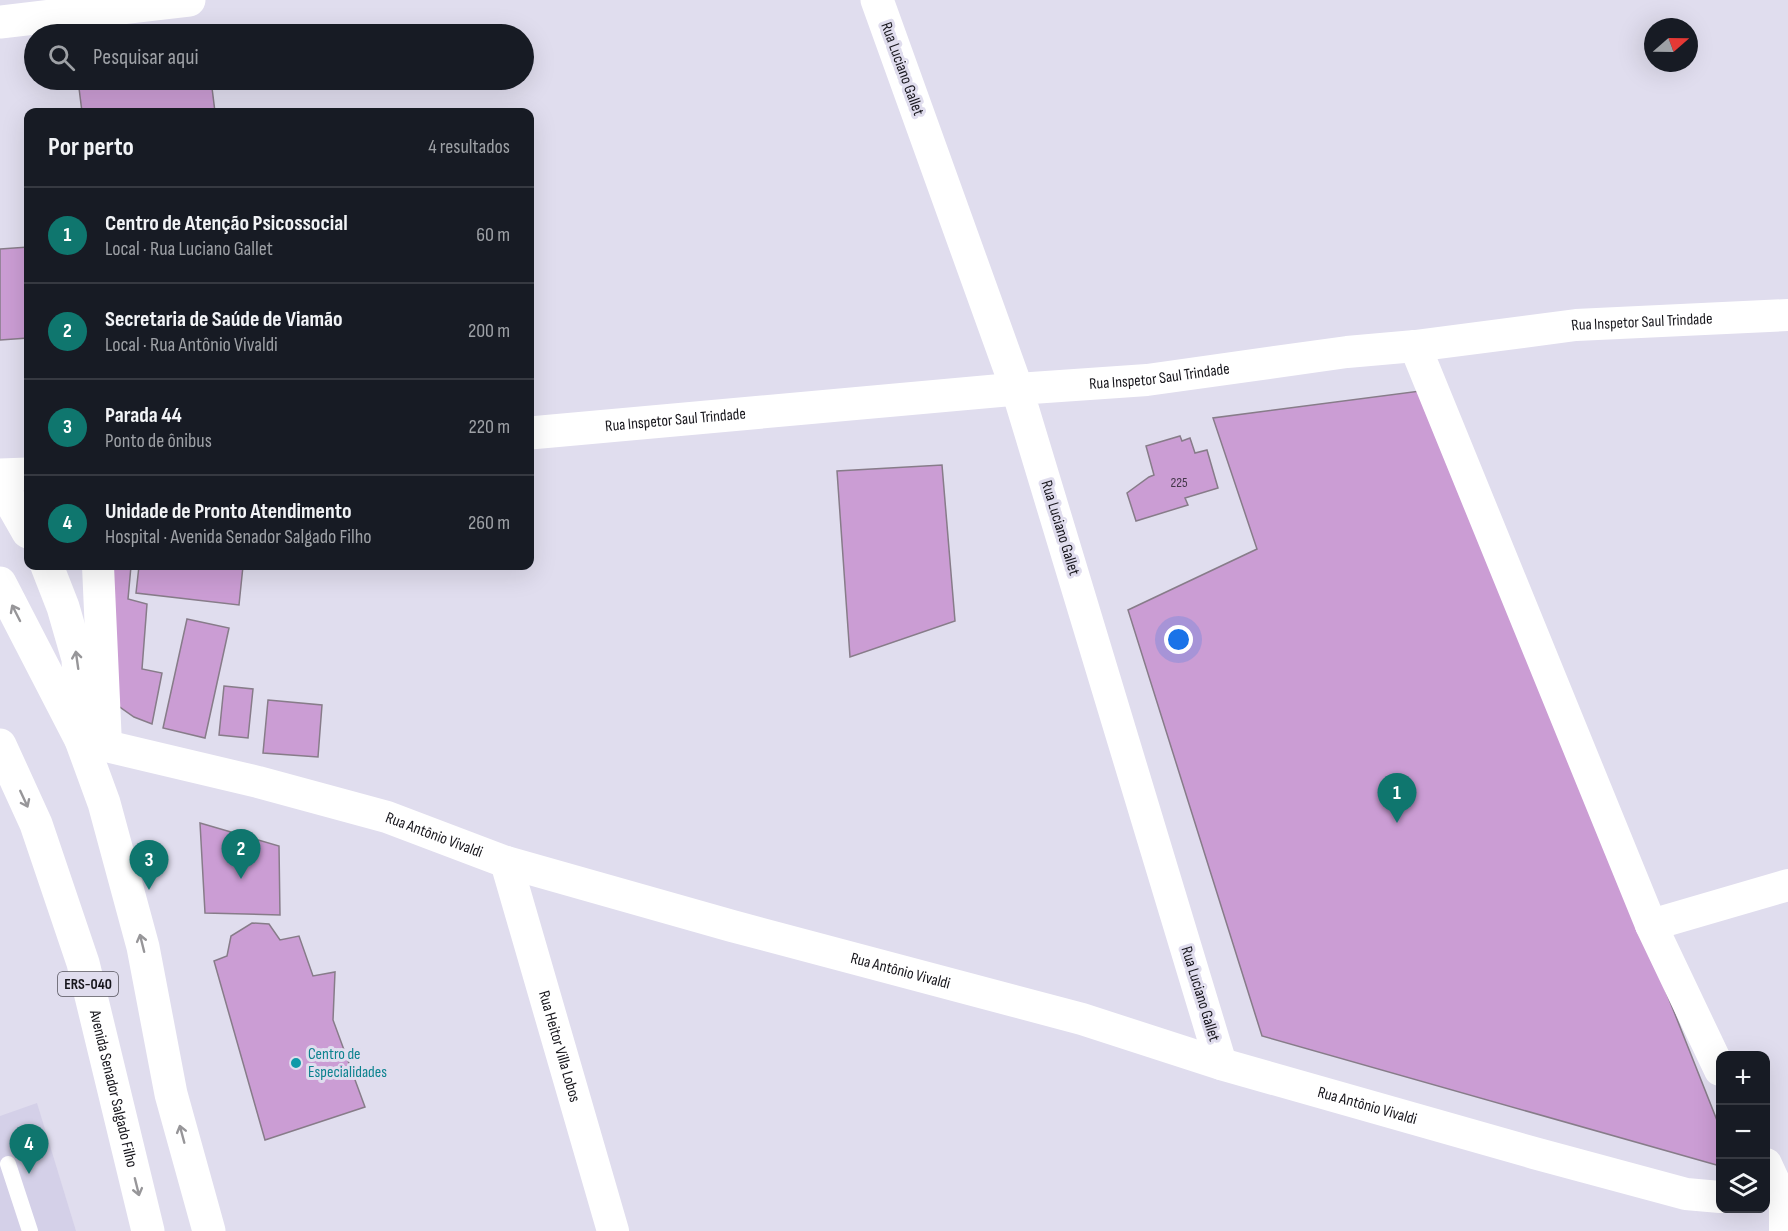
<!DOCTYPE html>
<html lang="pt">
<meta charset="utf-8">
<style>
body{margin:0;font-family:"Sofia Sans Condensed",sans-serif;background:#242831;color:#f1f3f6}
.controls{position:absolute;right:18px;bottom:18px;display:grid;overflow:hidden;border-radius:12px;box-shadow:0 6px 24px #0002}
.controls button{width:54px;height:54px;display:grid;place-items:center;padding:0;border:0;border-bottom:2px solid #363941;background:#171b24;color:#f1f3f6;font:30px sans-serif}
.compass{position:absolute;left:1644px;top:18px;width:54px;height:54px;border-radius:50%;background:#171b24;box-shadow:0 6px 24px #0002;rotate:70deg}
.you{position:absolute;left:1179px;top:640px;width:21px;height:21px;margin:-15px;border:4px solid #fff;border-radius:50%;background:#1a73e8;box-shadow:0 0 0 9px #1a73e833}
.badge{display:grid;place-items:center;width:39px;height:39px;border-radius:50%;background:#0f766e;color:#fff;font-size:20px;font-weight:700}
.pin{position:absolute;translate:-50% -50px;filter:drop-shadow(0 2px 3px #0008)}
.pin::after{content:'';position:absolute;top:32px;width:21px;height:18px;background:inherit;clip-path:polygon(0 0,100% 0,50% 100%)}
.list{margin:0;padding:0;list-style:none}
h2{display:flex;justify-content:space-between;align-items:center;height:78px;margin:0;padding:0 24px;font-size:26px}
h2 small{font-size:20px;font-weight:400;color:#9ea1a6}
.list li{display:grid;grid-template-columns:39px 1fr auto;gap:18px;align-items:center;box-sizing:border-box;height:96px;padding:0 24px;border-top:2px solid #363941}
.list b{display:block;font-size:22px;white-space:nowrap}
.list p{margin:0;font-size:20px;white-space:nowrap;color:#9ea1a6}
.list em{font-size:20px;font-style:normal;color:#9ea1a6}
.icon{flex:none;width:33px;height:33px;fill:none;stroke:currentColor;stroke-width:2;stroke-linecap:round;stroke-linejoin:round}
.map{position:relative;flex:none;width:1788px;height:1231px;overflow:hidden}
.search{position:absolute;background:#171b24;box-shadow:0 6px 24px #0002;left:24px;top:24px;width:510px;height:66px;display:flex;align-items:center;gap:15px;box-sizing:border-box;padding:0 21px;border-radius:33px;color:#9ea1a6;font-size:22px}
.panel{position:absolute;background:#171b24;box-shadow:0 6px 24px #0002;left:24px;top:108px;width:510px;height:462px;border-radius:12px}
.map>svg:first-child{display:block}
.built{fill:#d4d0e8}
.building{fill:#cb9dd4;stroke:#877c89;stroke-width:1.5}
.lines{fill:none;stroke-linecap:round;stroke-linejoin:round}
.service{stroke:#fff;stroke-width:16}
.minor{stroke:#fff;stroke-width:32}
.tertiary{stroke:#fff;stroke-width:33}
.secondary{stroke:#fff;stroke-width:33}
.primary{stroke:#fff;stroke-width:33}
.oneway{stroke:#979699}
.culture-dot{fill:#0f9aa8;stroke:#e0ddee;stroke-width:2}
.labels{text-anchor:middle;dominant-baseline:central;stroke-width:6;stroke-linejoin:round;paint-order:stroke}
.number-label{font-size:14px;fill:#44384a}
.shield{fill:#e0ddee;stroke:#53525b;stroke-width:1.5}
.shield-label{font-size:15px;font-weight:bold;fill:#17161c}
.street-label{font-size:16px;fill:#17161c;stroke:#e0ddee}
.culture-label{font-size:16px;fill:#0d838f;stroke:#e0ddee;text-anchor:start}
</style>
<div class="map">
<svg width="1788" height="1231" viewBox="0 0 1788 1231">
<rect width="100%" height="100%" fill="#e0ddee"/>
<path class="built" d="M 37,1103 L 76,1231 L 0,1231 L 0,1116 Z"/>
<g class="building">
<path d="M 78,80 L 211,80 L 215,112 L 82,112 Z"/>
<path d="M 28,247 L 28,338 L 0,340 L 0,249 Z"/>
<path d="M 1428,390 L 1720,1128 L 1720,1166 L 1262,1036 L 1128,610 L 1257,549 L 1213,418 Z"/>
<path d="M 1180,436 L 1182,441 L 1190,438 L 1195,453 L 1207,450 L 1218,488 L 1185,498 L 1188,505 L 1136,521 L 1127,493 L 1149,477 L 1154,475 L 1146,446 Z"/>
<path d="M 942,465 L 955,621 L 850,657 L 837,471 Z"/>
<path d="M 106,566 L 131,566 L 128,599 L 147,604 L 142,669 L 162,673 L 152,724 L 134,717 L 117,705 Z"/>
<path d="M 139,566 L 243,566 L 239,605 L 136,593 Z"/>
<path d="M 187,619 L 229,628 L 205,738 L 163,728 Z"/>
<path d="M 224,686 L 253,689 L 248,738 L 219,735 Z"/>
<path d="M 268,700 L 322,705 L 318,757 L 263,753 Z"/>
<path d="M 200,823 L 279,846 L 280,915 L 205,913 Z"/>
<path d="M 252,923 L 269,924 L 280,940 L 299,936 L 313,976 L 335,972 L 333,1020 L 365,1107 L 265,1140 L 214,961 L 227,956 L 231,936 Z"/>
</g>
<g class="lines">
<path class="service" d="M 8,1164 L 30,1231"/>
<g class="minor">
<path d="M 1415,346 L 1651,925 L 1720,1070"/>
<path d="M 98,566 L 106,745"/>
<path id="s1" d="M 81,740 L 258,782 L 387,817 L 506,862 L 732,926 L 1082,1019 L 1221,1064 L 1534,1153 L 1686,1194 L 1720,1197"/>
<path id="s2" d="M 506,862 L 613,1231"/>
<path d="M 1651,925 L 1788,885"/>
<path id="s3" d="M 1221,1064 L 1017,389 L 1147,380 L 1347,352 L 1415,346 L 1576,325 L 1788,315"/>
<path d="M 1766,1164 L 1785,1205 L 1785,1231"/>
</g>
<g class="tertiary">
<path d="M 0,22 L 189,0"/>
<path id="s4" d="M 530,433 L 1017,389 L 877,0"/>
<path d="M 0,475 L 28,474"/>
</g>
<g class="secondary">
<path d="M 0,483 L 28,532"/>
<path d="M 47,566 L 63,607 L 78,659 L 81,740"/>
</g>
<g class="primary">
<path d="M 0,583 L 81,740 L 104,803 L 143,947 L 171,1094 L 209,1231"/>
<path id="s5" d="M 0,745 L 36,824 L 83,963 L 148,1231"/>
</g>
</g>
<defs><path id="oneway-shaft" d="M-6 0H5M1.5-3L5.5 0L1.5 3" fill="none" stroke-width="1.6" stroke-linecap="round" stroke-linejoin="round" transform="scale(1.5)"/></defs>
<g class="oneway">
<use href="#oneway-shaft" transform="translate(16 613) rotate(-117)"/>
<use href="#oneway-shaft" transform="translate(77 660) rotate(-98)"/>
<use href="#oneway-shaft" transform="translate(24 799) rotate(65)"/>
<use href="#oneway-shaft" transform="translate(142 943) rotate(-104)"/>
<use href="#oneway-shaft" transform="translate(182 1134) rotate(-105)"/>
<use href="#oneway-shaft" transform="translate(137 1187) rotate(76)"/>
</g>
<circle class="culture-dot" cx="296" cy="1063" r="6"/>
<g class="labels">
<g class="number-label">
<text x="1179" y="482">225</text>
</g>
<rect class="shield" x="58" y="972" width="60" height="24" rx="4.5"/>
<g class="shield-label">
<text x="88" y="984">ERS-040</text>
</g>
<g class="street-label">
<text transform="translate(902 69) rotate(70)">Rua Luciano Gallet</text>
<text stroke="none"><textPath href="#s3" startOffset="1334">Rua Inspetor Saul Trindade</textPath></text>
<text stroke="none"><textPath href="#s3" startOffset="848">Rua Inspetor Saul Trindade</textPath></text>
<text stroke="none"><textPath href="#s4" startOffset="146">Rua Inspetor Saul Trindade</textPath></text>
<text transform="translate(1060 528) rotate(73)">Rua Luciano Gallet</text>
<text stroke="none"><textPath href="#s1" startOffset="366">Rua Antônio Vivaldi</textPath></text>
<text stroke="none"><textPath href="#s1" startOffset="852">Rua Antônio Vivaldi</textPath></text>
<text transform="translate(1200 994) rotate(73)">Rua Luciano Gallet</text>
<text stroke="none"><textPath href="#s2" startOffset="192">Rua Heitor Villa Lobos</textPath></text>
<text stroke="none"><textPath href="#s5" startOffset="363">Avenida Senador Salgado Filho</textPath></text>
<text stroke="none"><textPath href="#s1" startOffset="1338">Rua Antônio Vivaldi</textPath></text>
</g>
<g class="culture-label">
<text x="308" y="1054">Centro de<tspan x="308" dy="18">Especialidades</tspan></text>
</g>
</g>
</svg>
<div class="controls">
<button>+</button>
<button>−</button>
<button><svg class="icon" aria-label="layers" viewBox="0 0 24 24"><path d="M12 4l9 5-9 5-9-5zM3 14l9 5 9-5"/></svg></button>
</div>
<svg class="compass" viewBox="-18 -18 36 36"><path d="M0-13l5 13h-10z" fill="#e53935"/><path d="M0 13l5-13h-10z" fill="#9ea1a6"/></svg>
<div class="you"></div>
<div class="pin badge" style="left:1397px;top:823px">1</div>
<div class="pin badge" style="left:241px;top:879px">2</div>
<div class="pin badge" style="left:149px;top:890px">3</div>
<div class="pin badge" style="left:29px;top:1174px">4</div>
<div class="search"><svg class="icon" aria-label="search" viewBox="0 0 24 24"><circle cx="10" cy="10" r="6"/><path d="M15 15l6 6"/></svg>Pesquisar aqui</div>
<section class="panel">
<h2>Por perto<small>4 resultados</small></h2>
<ul class="list">
<li><span class="badge">1</span><div><b>Centro de Atenção Psicossocial</b><p>Local · Rua Luciano Gallet</p></div><em>60 m</em></li>
<li><span class="badge">2</span><div><b>Secretaria de Saúde de Viamão</b><p>Local · Rua Antônio Vivaldi</p></div><em>200 m</em></li>
<li><span class="badge">3</span><div><b>Parada 44</b><p>Ponto de ônibus</p></div><em>220 m</em></li>
<li><span class="badge">4</span><div><b>Unidade de Pronto Atendimento</b><p>Hospital · Avenida Senador Salgado Filho</p></div><em>260 m</em></li>
</ul>
</section>
</div>
